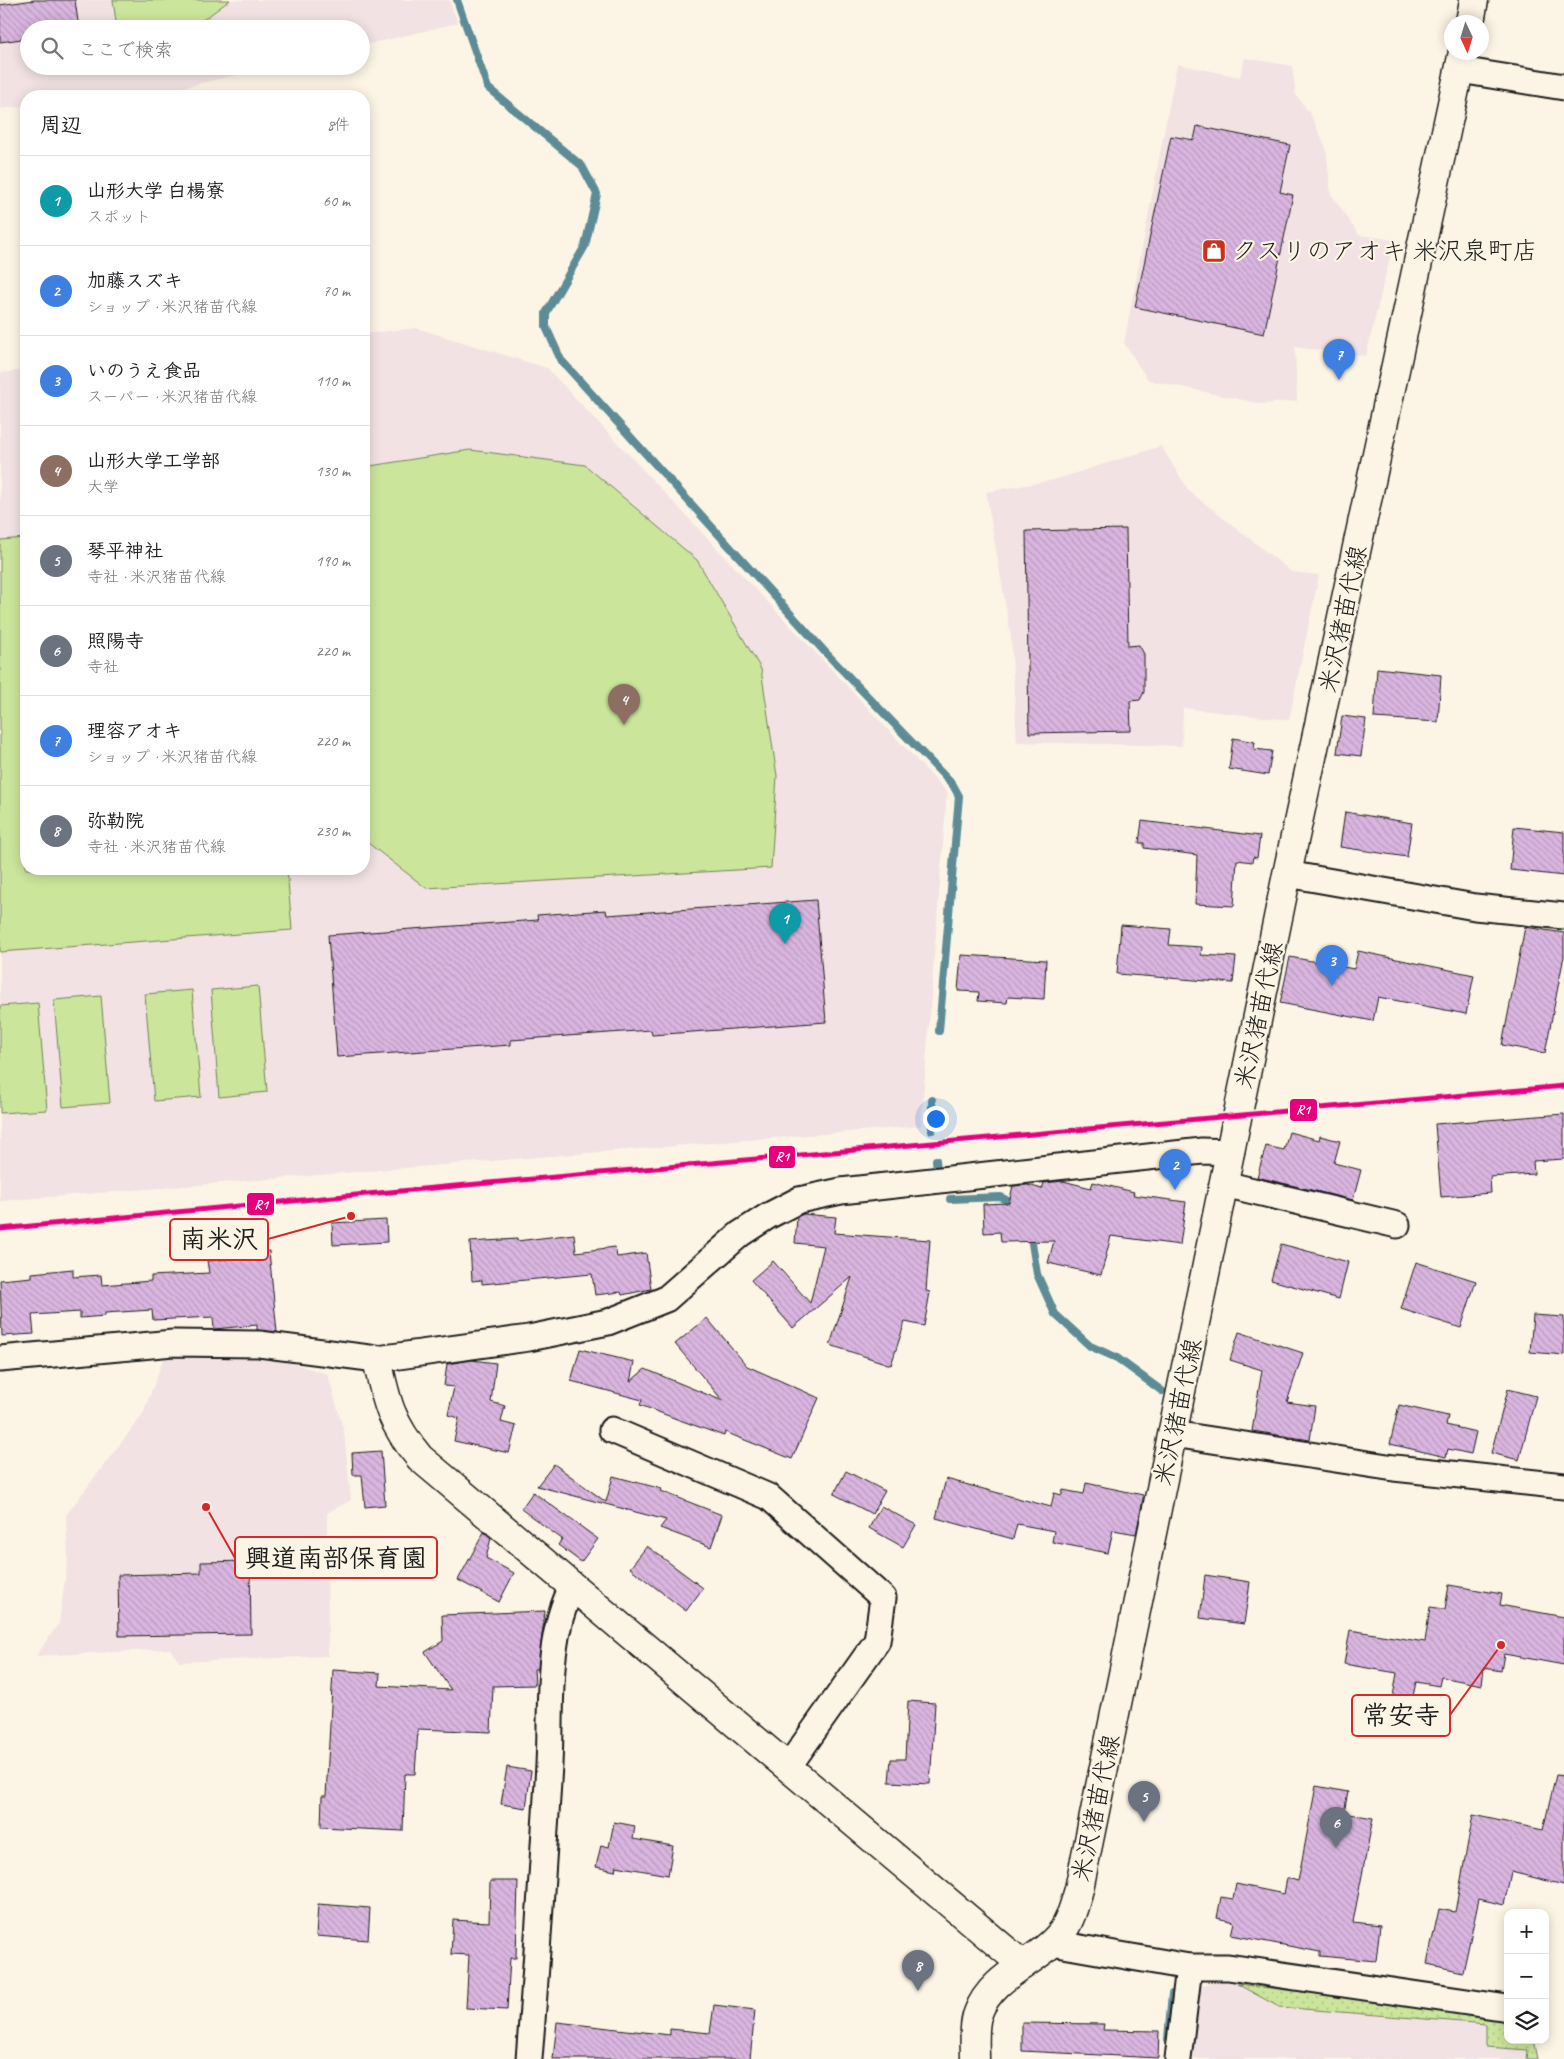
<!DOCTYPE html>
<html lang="ja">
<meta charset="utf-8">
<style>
body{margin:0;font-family:Caveat,"Klee One",sans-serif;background:#f2f2f2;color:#202124}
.controls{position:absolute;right:15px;bottom:15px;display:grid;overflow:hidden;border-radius:10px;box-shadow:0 2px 12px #0003}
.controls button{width:45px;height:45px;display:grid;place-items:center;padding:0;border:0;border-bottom:1px solid #e0e0e0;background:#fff;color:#202124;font:25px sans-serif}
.compass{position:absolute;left:1444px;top:15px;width:45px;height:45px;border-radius:50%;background:#fff;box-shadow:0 2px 12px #0003;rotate:176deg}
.you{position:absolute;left:935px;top:1118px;width:18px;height:18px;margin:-12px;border:4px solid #fff;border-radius:50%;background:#1a73e8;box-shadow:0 0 0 8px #1a73e833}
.badge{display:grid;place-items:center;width:32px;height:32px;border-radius:50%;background:#111827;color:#fff;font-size:16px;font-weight:700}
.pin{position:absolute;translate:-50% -41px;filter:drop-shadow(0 1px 2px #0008)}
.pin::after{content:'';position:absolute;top:26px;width:18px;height:15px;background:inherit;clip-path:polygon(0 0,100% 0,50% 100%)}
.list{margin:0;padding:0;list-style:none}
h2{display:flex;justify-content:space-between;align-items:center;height:65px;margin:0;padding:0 20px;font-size:21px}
h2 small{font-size:16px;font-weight:400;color:#757577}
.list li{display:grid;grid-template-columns:32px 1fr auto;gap:15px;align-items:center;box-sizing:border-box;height:90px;padding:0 20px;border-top:1px solid #e0e0e0}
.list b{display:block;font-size:19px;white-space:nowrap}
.list p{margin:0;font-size:16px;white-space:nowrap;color:#757577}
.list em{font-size:16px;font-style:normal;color:#757577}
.icon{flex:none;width:28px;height:28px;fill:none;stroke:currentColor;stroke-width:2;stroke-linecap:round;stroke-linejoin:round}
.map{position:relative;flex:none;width:1564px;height:2059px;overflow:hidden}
.search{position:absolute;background:#fff;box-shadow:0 2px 12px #0003;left:20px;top:20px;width:350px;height:55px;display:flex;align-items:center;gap:12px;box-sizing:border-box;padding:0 18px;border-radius:28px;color:#757577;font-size:19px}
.panel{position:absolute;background:#fff;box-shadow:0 2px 12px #0003;left:20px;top:90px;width:350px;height:785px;border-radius:20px}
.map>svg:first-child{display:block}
.built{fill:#f2e2e3}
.grass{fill:url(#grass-dots);stroke:#74805c}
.park{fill:#cbe59b;stroke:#74805c}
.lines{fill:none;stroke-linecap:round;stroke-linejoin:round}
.stream{stroke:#5d8c96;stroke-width:8}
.building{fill:url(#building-back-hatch);stroke:#1c1c1c}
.minor-casing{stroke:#1c1c1c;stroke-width:29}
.tertiary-casing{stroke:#1c1c1c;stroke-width:31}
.primary-casing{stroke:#1c1c1c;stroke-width:31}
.minor{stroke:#fcf5e5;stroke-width:25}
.tertiary{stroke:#fcf5e5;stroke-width:28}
.primary{stroke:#fcf5e5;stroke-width:28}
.rail-1-casing{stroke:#fcf5e5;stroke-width:9}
.rail-1{stroke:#e5007d;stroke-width:5}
.labels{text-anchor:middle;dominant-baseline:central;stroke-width:4.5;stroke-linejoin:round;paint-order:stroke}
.poi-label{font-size:25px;fill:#1c1c1c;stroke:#fcf5e5;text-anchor:start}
.street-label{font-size:25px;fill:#1c1c1c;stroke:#fcf5e5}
.leader{fill:none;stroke:#d62828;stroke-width:2}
.callout-dot{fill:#d62828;stroke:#fcf5e5;stroke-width:2}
.callout{fill:#fcf5e5;stroke:#d62828;stroke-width:2}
.callout-label{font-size:26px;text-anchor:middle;font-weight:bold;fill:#1c1c1c}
.line-badge{stroke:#fcf5e5;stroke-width:2}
.badge-label{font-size:14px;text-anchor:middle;font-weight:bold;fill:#fff}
</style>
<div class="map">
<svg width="1564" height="2059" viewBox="0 0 1564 2059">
<defs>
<pattern id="grass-dots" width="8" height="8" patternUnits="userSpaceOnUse" patternTransform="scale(1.25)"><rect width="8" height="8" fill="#cbe59b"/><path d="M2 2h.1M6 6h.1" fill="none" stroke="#aec485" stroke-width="1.8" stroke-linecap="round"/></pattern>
<pattern id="building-back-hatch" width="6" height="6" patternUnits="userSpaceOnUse" patternTransform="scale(1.25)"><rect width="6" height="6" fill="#d9b5df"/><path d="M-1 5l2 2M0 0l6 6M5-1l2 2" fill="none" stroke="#ba9bbf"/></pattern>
</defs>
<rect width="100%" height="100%" fill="#fcf5e5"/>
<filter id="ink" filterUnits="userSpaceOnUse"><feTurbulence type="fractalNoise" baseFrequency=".02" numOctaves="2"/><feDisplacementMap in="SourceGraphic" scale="10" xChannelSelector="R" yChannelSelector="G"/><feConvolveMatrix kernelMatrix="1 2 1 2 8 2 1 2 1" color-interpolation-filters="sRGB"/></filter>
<g filter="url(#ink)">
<g class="built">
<path d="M 0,0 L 449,0 L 458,23 L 361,46 L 361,29 L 29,29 L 29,66 L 274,66 L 176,89 L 113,96 L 26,96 L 26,106 L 0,109 Z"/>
<path d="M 1245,58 L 1292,66 L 1296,95 L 1311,115 L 1326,148 L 1331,194 L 1359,235 L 1394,240 L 1366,356 L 1295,347 L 1297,401 L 1262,404 L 1148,380 L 1124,343 L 1177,64 L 1240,77 Z"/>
<path d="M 416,328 L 547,368 L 947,792 L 921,1126 L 0,1201 L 0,373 L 26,370 L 26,869 L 364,869 L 364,334 Z"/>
<path d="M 1161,446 L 1189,491 L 1292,572 L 1319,575 L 1289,720 L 1183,708 L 1182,746 L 1017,742 L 1011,637 L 986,492 L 1054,480 Z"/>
<path d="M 165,1355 L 265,1355 L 328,1374 L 344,1432 L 351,1500 L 327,1513 L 328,1656 L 179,1662 L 170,1649 L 36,1656 L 59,1623 L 68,1558 L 66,1515 L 143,1414 Z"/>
<path d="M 1220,1980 L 1508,2016 L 1508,2040 L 1534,2040 L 1538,2059 L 1193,2059 L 1200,1986 Z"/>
</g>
<path class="grass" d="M 1237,1984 L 1508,2017 L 1508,2040 L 1533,2040 L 1537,2059 L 1527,2059 L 1528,2050 L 1486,2047 L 1486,2024 L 1279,2007 Z"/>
<g class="park">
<path d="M 113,0 L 230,0 L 191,29 L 117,29 Z"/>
<path d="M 470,450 L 585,465 L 697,560 L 761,669 L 777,776 L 771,868 L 426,888 L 368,843 L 364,768 L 364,467 Z"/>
<path d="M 26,538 L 26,869 L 287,869 L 292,930 L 0,952 L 0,540 Z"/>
<path d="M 258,986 L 267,1092 L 219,1097 L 211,990 Z"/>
<path d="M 192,990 L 201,1097 L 154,1101 L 145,994 Z"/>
<path d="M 101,996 L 110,1103 L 63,1107 L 54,1000 Z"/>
<path d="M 38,1003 L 47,1110 L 0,1113 L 0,1006 Z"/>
</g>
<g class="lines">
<g class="stream">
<path d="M 457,0 L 488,88 L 582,166 L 597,194 L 585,246 L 546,313 L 546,327 L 561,360 L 825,652 L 953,785 L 959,796 L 939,1031"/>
<path d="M 932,1100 L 932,1130"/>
<path d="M 936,1160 L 937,1169"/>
<path d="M 950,1199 L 1001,1197 L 1018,1207"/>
<path d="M 1030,1231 L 1037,1274 L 1055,1314 L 1090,1346 L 1117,1358 L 1162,1391"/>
<path d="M 1168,2039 L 1172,1994"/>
</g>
</g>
<g class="building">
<path d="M 34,0 L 75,0 L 79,29 L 29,29 L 29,38 L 0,42 L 0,5 Z"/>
<path d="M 1197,126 L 1290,145 L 1280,192 L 1293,195 L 1264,334 L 1135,307 L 1171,136 L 1194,140 Z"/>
<path d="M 1126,529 L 1128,646 L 1139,645 L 1144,654 L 1144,692 L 1140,700 L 1130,701 L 1131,731 L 1029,733 L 1026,531 Z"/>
<path d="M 1377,668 L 1441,675 L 1438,722 L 1374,718 Z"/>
<path d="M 1342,716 L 1366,719 L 1361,756 L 1337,753 Z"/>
<path d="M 1233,738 L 1255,742 L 1254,749 L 1272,751 L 1268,775 L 1229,769 Z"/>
<path d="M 1345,812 L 1412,823 L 1407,857 L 1340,847 Z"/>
<path d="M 1142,821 L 1260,836 L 1257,858 L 1253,857 L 1252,862 L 1237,860 L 1234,906 L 1195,904 L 1197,855 L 1144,848 L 1144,843 L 1139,843 Z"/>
<path d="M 1514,827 L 1564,832 L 1564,876 L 1510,870 Z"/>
<path d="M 816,900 L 826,1022 L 652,1035 L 651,1030 L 511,1040 L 511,1045 L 337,1057 L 328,935 L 538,920 L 537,915 L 606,910 L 607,915 Z"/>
<path d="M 1121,925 L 1171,929 L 1169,945 L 1202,947 L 1201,955 L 1236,957 L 1233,983 L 1117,974 Z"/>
<path d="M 1525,927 L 1564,933 L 1564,956 L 1545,1053 L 1502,1045 Z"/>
<path d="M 1358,951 L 1474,975 L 1466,1014 L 1378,997 L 1373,1021 L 1280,1003 L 1290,957 L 1354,969 Z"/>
<path d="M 961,955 L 1046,960 L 1044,999 L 1008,997 L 1007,1003 L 978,1001 L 979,992 L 958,991 Z"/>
<path d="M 1564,1114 L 1564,1159 L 1533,1161 L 1534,1174 L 1490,1177 L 1491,1193 L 1441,1197 L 1435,1124 Z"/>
<path d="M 1289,1132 L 1319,1140 L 1320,1136 L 1340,1141 L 1334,1163 L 1361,1170 L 1353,1200 L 1257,1177 L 1266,1146 L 1284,1150 Z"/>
<path d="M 1063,1181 L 1091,1188 L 1093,1182 L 1134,1192 L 1133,1195 L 1186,1202 L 1180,1245 L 1111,1236 L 1101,1275 L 1048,1263 L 1054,1241 L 1001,1242 L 1000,1232 L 984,1233 L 983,1204 L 1009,1203 L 1013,1186 L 1028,1185 L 1042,1189 L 1044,1183 Z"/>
<path d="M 803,1214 L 836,1217 L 834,1233 L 930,1240 L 926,1291 L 930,1292 L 924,1326 L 905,1322 L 891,1365 L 830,1345 L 852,1277 L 793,1328 L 751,1280 L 773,1261 L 810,1303 L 824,1246 L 795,1243 L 797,1217 Z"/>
<path d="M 386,1220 L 387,1242 L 333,1245 L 332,1223 Z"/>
<path d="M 574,1234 L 576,1252 L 615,1247 L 617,1257 L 646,1253 L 651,1289 L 622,1295 L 621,1292 L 595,1295 L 592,1274 L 482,1284 L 482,1280 L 472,1281 L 470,1242 L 517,1239 L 517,1241 Z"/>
<path d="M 1281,1244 L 1348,1262 L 1339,1299 L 1271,1280 Z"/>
<path d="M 269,1251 L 277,1332 L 257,1330 L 257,1325 L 214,1329 L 213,1317 L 153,1320 L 152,1310 L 105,1313 L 105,1316 L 80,1318 L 80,1312 L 32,1315 L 34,1334 L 2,1336 L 0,1280 L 32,1277 L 32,1273 L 73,1269 L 73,1277 L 101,1275 L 102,1285 L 151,1281 L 151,1276 L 209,1273 L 207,1261 L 240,1258 L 240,1254 Z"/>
<path d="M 1416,1262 L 1476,1281 L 1461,1328 L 1401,1309 Z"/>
<path d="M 1533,1315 L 1564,1317 L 1564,1355 L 1530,1352 Z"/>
<path d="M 707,1318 L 747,1366 L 819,1398 L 792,1459 L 725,1432 L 724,1436 L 674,1418 L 640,1405 L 642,1400 L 571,1381 L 580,1349 L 634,1362 L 630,1382 L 645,1369 L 723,1401 L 675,1344 Z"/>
<path d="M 1239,1332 L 1303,1353 L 1287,1402 L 1315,1406 L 1310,1440 L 1252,1431 L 1262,1370 L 1230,1360 Z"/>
<path d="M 472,1360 L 496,1363 L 491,1402 L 505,1406 L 501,1422 L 516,1426 L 509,1453 L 454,1441 L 459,1418 L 448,1415 L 454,1387 L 444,1386 L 447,1364 Z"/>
<path d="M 1508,1389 L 1536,1396 L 1519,1460 L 1491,1453 Z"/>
<path d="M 1399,1405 L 1448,1416 L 1446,1425 L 1476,1432 L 1471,1454 L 1448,1449 L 1446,1457 L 1390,1444 Z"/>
<path d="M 381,1451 L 385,1505 L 365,1507 L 362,1475 L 353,1475 L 352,1453 Z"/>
<path d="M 554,1464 L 606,1502 L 613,1476 L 662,1489 L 661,1491 L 722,1515 L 711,1547 L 660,1528 L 666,1520 L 537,1486 Z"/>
<path d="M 846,1471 L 885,1491 L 872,1514 L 834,1494 Z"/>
<path d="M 946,1479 L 1051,1507 L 1054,1493 L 1062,1495 L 1063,1490 L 1084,1494 L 1086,1483 L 1143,1495 L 1143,1499 L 1136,1534 L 1113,1530 L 1108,1553 L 1052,1542 L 1054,1531 L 1017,1524 L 1013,1539 L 936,1518 Z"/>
<path d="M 533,1492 L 598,1539 L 581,1562 L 558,1545 L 562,1539 L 521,1509 Z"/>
<path d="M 881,1506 L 916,1525 L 903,1547 L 869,1528 Z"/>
<path d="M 484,1532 L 491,1538 L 486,1558 L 514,1573 L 499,1602 L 458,1580 Z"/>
<path d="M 647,1546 L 703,1588 L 686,1611 L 630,1568 Z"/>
<path d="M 250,1561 L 251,1634 L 119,1636 L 118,1575 L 201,1573 L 201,1562 Z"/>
<path d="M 1205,1575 L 1250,1582 L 1244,1624 L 1200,1618 Z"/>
<path d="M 1449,1585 L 1502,1594 L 1500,1605 L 1564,1617 L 1564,1665 L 1504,1654 L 1501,1671 L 1484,1668 L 1482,1685 L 1441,1677 L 1439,1686 L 1416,1682 L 1411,1706 L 1392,1702 L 1397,1673 L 1344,1664 L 1350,1630 L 1425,1642 L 1430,1607 L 1445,1609 Z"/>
<path d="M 545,1611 L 538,1669 L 534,1669 L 535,1685 L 493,1686 L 491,1732 L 418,1729 L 415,1774 L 405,1774 L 403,1831 L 321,1827 L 322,1796 L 326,1796 L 333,1670 L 380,1673 L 379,1686 L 451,1690 L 425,1652 L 443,1641 L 442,1615 Z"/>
<path d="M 908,1701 L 935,1703 L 930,1784 L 889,1782 L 891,1759 L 905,1759 Z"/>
<path d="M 507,1767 L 531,1771 L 526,1808 L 501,1804 Z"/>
<path d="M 1556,1775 L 1564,1776 L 1564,1885 L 1511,1872 L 1504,1905 L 1479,1899 L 1463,1972 L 1427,1964 L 1439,1909 L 1455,1912 L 1473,1815 L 1543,1830 Z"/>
<path d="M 1316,1786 L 1348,1792 L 1344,1813 L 1373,1818 L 1353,1922 L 1380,1925 L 1376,1961 L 1320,1956 L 1320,1952 L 1231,1935 L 1234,1922 L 1217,1918 L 1221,1897 L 1233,1899 L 1236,1884 L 1284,1894 L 1287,1878 L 1298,1881 Z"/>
<path d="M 614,1822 L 635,1826 L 633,1839 L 673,1846 L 668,1875 L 616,1866 L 615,1871 L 596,1867 L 601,1845 L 609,1847 Z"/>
<path d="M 490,1881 L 518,1881 L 516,1958 L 510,1958 L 507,2010 L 466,2008 L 469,1955 L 451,1954 L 453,1920 L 489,1922 Z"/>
<path d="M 318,1904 L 370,1908 L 368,1940 L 316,1936 Z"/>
<path d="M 714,2005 L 755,2010 L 750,2059 L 553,2059 L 557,2022 L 670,2035 L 670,2029 L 710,2033 Z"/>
<path d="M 1022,2023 L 1104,2024 L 1103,2030 L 1159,2031 L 1158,2058 L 1022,2051 Z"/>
</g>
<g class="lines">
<defs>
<g id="minor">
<path d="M 1460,70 L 1564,87"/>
<path d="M 1287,874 L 1475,907 L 1564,916"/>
<path d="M 1224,1184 L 1397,1225"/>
<path d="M 0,1359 L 173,1343 L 259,1344 L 377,1359 L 529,1338 L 608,1322 L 666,1299 L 740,1234 L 768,1216 L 799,1200 L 841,1191 L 1202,1151 L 1231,1152"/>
<path d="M 612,1430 L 769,1497 L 883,1598 L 877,1641 L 788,1767"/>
<path d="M 1173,1434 L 1394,1468 L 1564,1486"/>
<path d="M 1052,1943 L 1189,1967 L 1228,1967 L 1508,2008"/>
<path d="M 529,2059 C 537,1961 543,1863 549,1765 C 552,1706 545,1641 572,1587"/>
<path d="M 1178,2059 L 1189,1967"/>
</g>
<path id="tertiary" d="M 377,1359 C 386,1401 391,1424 420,1458 L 1023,1965"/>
<g id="primary">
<path d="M 1470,22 L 1474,0"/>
<path d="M 975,2059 C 975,2045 973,2026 978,2013 C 992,1974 1038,1963 1062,1932 C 1071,1920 1075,1903 1079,1889 L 1287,874 L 1463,52"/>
</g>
</defs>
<use href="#minor" class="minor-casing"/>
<use href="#tertiary" class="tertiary-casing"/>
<use href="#primary" class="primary-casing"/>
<use href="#minor" class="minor"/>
<use href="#tertiary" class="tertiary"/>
<use href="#primary" class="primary"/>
<defs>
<path id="rail-1" d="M 0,1229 L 323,1198 L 1564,1086"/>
</defs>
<use href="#rail-1" class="rail-1-casing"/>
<use href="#rail-1" class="rail-1"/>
</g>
</g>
<defs>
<symbol id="shop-square" viewBox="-11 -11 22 22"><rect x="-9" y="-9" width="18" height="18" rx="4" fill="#c8321e" stroke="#fcf5e5"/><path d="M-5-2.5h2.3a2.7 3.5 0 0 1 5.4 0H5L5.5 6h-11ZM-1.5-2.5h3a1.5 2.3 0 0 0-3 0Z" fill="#fff"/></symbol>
</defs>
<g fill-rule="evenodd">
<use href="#shop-square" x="1200" y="237" width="28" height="28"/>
</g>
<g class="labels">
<g class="poi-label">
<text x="1232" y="251">クスリのアオキ 米沢泉町店</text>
</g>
<g class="street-label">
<text transform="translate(1343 619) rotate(-78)">米沢猪苗代線</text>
<text transform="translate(1259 1015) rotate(-78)">米沢猪苗代線</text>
<text transform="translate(1178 1412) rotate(-78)">米沢猪苗代線</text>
<text transform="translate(1096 1808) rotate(-78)">米沢猪苗代線</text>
</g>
</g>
<path class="leader" d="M351 1216L268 1239M206 1507L235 1558M1501 1645L1450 1715"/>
<g class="callout-dot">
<circle cx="351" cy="1216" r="5"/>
<circle cx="206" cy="1507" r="5"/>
<circle cx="1501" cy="1645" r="5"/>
</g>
<g class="callout">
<rect x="170" y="1219" width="98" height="41" rx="5"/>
<rect x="235" y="1537" width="202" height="41" rx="5"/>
<rect x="1352" y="1695" width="98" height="41" rx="5"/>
</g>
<g class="callout-label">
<text x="219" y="1248">南米沢</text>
<text x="336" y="1567">興道南部保育園</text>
<text x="1401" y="1724">常安寺</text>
</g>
<g class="line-badge">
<rect x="1289" y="1098" width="29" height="24" rx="5" fill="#e5007d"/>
<rect x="768" y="1145" width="28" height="24" rx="5" fill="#e5007d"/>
<rect x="246" y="1192" width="29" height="24" rx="5" fill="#e5007d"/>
</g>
<g class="badge-label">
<text x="1303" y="1114">R1</text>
<text x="782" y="1161">R1</text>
<text x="261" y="1209">R1</text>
</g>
</svg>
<div class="controls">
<button>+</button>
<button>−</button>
<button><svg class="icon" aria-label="layers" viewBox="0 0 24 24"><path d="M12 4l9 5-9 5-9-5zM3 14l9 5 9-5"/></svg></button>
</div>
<svg class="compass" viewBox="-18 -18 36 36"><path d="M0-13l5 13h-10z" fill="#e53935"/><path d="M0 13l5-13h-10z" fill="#757577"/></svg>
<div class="you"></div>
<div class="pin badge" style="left:785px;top:944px;background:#0f9aa8">1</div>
<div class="pin badge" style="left:1175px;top:1190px;background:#3f7fe0">2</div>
<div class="pin badge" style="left:1332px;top:986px;background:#3f7fe0">3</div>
<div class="pin badge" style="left:624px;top:725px;background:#8d6e63">4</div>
<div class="pin badge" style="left:1144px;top:1822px;background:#6b7280">5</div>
<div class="pin badge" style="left:1336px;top:1848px;background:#6b7280">6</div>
<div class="pin badge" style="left:1339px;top:380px;background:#3f7fe0">7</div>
<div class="pin badge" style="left:918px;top:1991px;background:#6b7280">8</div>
<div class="search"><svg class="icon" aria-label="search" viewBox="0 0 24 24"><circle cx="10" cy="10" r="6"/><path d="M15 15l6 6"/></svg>ここで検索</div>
<section class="panel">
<h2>周辺<small>8件</small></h2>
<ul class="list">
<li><span class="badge" style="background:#0f9aa8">1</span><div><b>山形大学 白楊寮</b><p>スポット</p></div><em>60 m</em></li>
<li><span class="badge" style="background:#3f7fe0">2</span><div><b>加藤スズキ</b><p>ショップ · 米沢猪苗代線</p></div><em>70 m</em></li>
<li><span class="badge" style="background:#3f7fe0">3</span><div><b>いのうえ食品</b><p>スーパー · 米沢猪苗代線</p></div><em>110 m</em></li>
<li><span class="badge" style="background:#8d6e63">4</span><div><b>山形大学工学部</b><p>大学</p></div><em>130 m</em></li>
<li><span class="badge" style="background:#6b7280">5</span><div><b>琴平神社</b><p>寺社 · 米沢猪苗代線</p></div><em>190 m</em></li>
<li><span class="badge" style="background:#6b7280">6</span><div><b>照陽寺</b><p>寺社</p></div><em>220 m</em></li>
<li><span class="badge" style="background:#3f7fe0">7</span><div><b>理容アオキ</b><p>ショップ · 米沢猪苗代線</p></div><em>220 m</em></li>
<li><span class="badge" style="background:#6b7280">8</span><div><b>弥勒院</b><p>寺社 · 米沢猪苗代線</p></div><em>230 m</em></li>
</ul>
</section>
</div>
